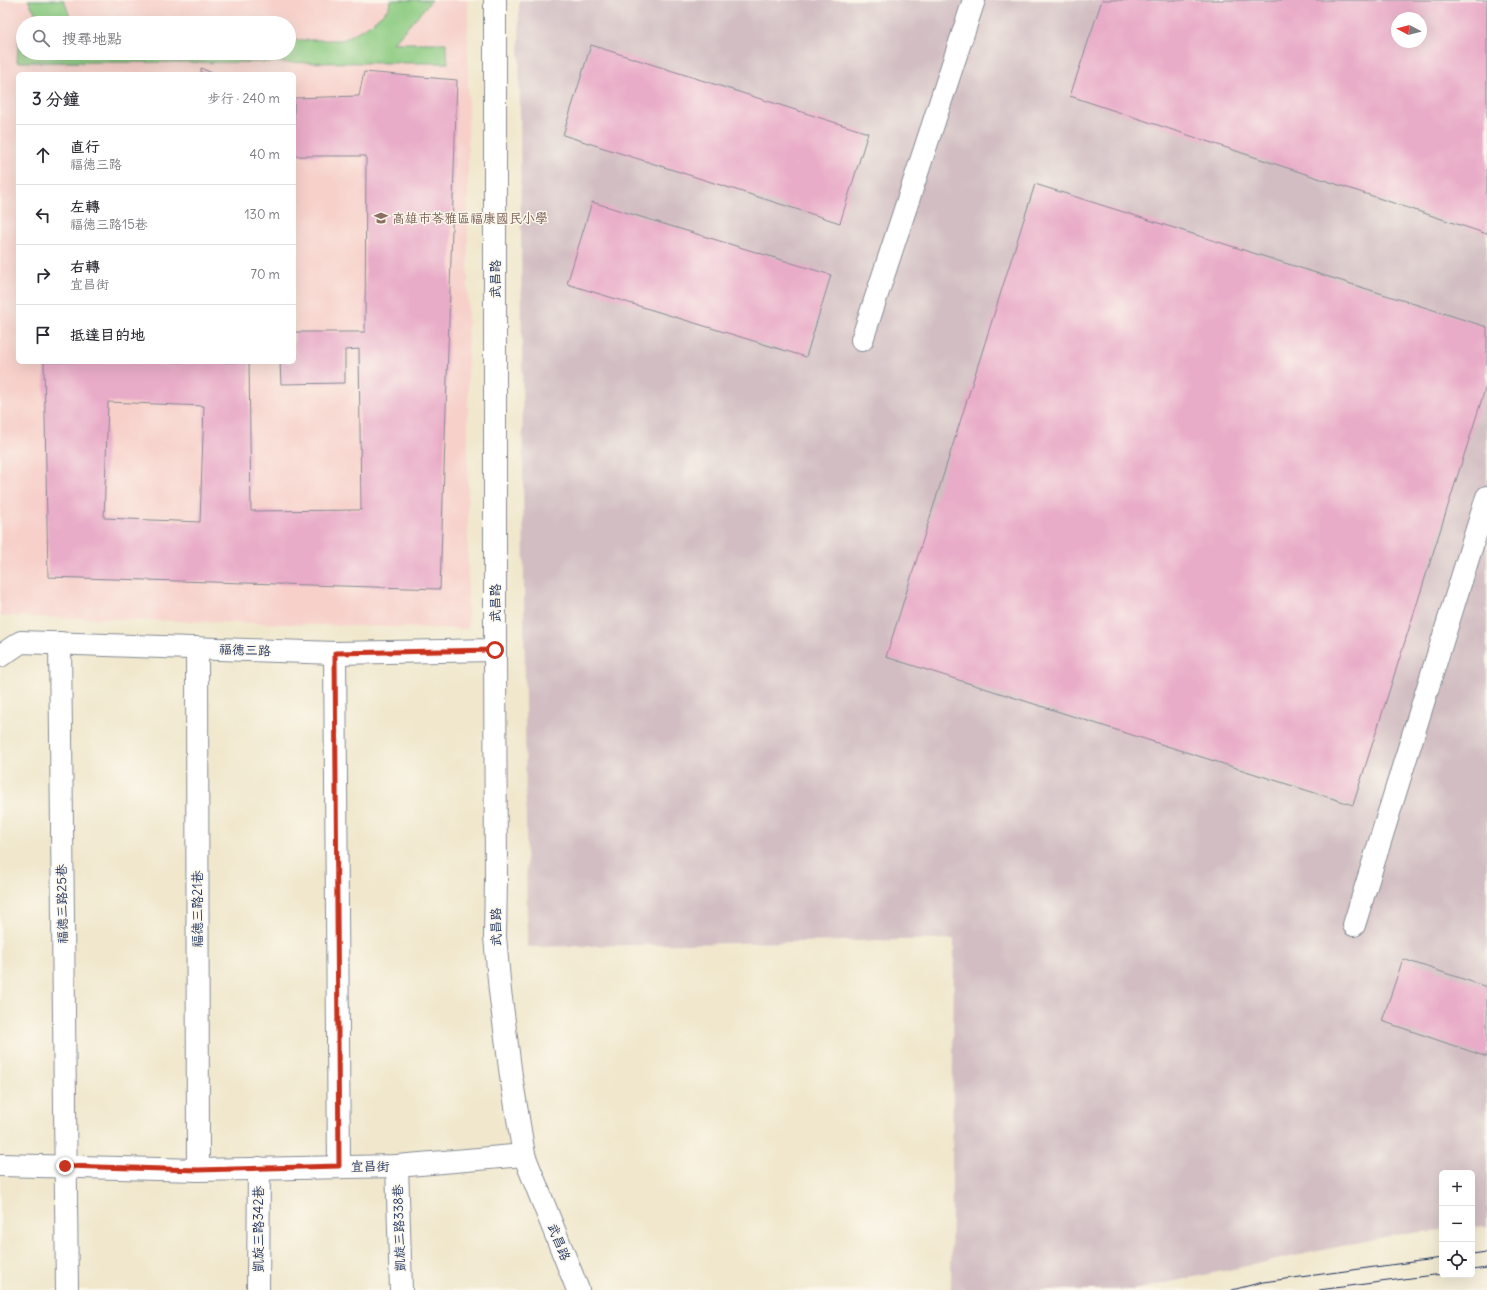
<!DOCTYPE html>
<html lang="zh-TW">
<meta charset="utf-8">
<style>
body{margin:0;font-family:Delius,"LXGW WenKai TC",sans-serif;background:#f2f2f3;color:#2b2b33}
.controls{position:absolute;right:12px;bottom:12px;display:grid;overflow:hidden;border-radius:6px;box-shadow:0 4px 16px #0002}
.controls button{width:36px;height:36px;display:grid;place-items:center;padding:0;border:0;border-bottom:1px solid #e1e1e2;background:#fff;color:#2b2b33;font:20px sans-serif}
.compass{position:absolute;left:1391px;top:12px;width:36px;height:36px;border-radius:50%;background:#fff;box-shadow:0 4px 16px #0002;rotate:277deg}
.stop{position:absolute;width:12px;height:12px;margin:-9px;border:3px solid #c8321e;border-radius:50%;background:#fff}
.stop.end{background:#c8321e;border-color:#fff;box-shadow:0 1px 4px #0008}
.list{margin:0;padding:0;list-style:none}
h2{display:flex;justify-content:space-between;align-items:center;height:52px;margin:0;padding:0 16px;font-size:17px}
h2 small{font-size:13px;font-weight:400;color:#7c7c81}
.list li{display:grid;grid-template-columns:26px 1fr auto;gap:12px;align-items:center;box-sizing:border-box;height:60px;padding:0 16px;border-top:1px solid #e1e1e2}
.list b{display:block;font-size:15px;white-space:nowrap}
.list p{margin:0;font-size:13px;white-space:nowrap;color:#7c7c81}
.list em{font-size:13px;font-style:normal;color:#7c7c81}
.icon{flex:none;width:22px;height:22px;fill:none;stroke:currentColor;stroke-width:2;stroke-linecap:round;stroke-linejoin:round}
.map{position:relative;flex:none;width:1487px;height:1290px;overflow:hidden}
.search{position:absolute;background:#fff;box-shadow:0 4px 16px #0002;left:16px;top:16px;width:280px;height:44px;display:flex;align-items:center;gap:10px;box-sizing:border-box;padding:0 14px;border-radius:22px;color:#7c7c81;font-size:15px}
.panel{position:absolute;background:#fff;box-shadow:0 4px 16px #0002;left:16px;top:72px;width:280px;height:292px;border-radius:6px}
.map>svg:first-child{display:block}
.built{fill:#f7d0ca;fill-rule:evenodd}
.railway{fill:#d2bec2;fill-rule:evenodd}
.park{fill:#8ccb81;stroke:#547d70}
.building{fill:#e9acc8;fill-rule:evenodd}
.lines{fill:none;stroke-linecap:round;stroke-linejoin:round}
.minor-casing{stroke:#868b95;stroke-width:24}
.minor{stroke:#fff;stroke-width:22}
.tram{stroke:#1b2f5e;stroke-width:1}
.route{stroke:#c8321e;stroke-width:5}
.labels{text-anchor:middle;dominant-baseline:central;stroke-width:3;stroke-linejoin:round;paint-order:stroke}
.education-label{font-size:13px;fill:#785e54;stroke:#fbf7ec;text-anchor:start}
.street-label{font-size:13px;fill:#1b2f5e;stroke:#fbf7ec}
</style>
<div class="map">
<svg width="1487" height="1290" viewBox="0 0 1487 1290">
<rect width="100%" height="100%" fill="#fbf7ec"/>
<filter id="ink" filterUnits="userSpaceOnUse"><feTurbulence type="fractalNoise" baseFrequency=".025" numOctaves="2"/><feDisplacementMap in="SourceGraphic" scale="8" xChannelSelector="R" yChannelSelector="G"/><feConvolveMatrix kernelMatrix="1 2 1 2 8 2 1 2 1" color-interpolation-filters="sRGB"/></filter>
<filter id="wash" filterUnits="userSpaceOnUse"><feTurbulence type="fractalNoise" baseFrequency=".012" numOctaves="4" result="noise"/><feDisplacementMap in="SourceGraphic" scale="16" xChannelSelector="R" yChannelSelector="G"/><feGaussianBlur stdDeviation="0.9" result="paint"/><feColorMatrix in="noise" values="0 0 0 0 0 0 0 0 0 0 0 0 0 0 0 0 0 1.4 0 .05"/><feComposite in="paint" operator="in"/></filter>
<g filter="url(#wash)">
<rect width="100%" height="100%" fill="#f0e7cc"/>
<path class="built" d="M 0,0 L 468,0 L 468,629 L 0,616 ZM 23,23 L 289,23 L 289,53 L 23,53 ZM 18,74 L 294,74 L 294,362 L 18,362 Z"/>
<path class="railway" d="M 519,0 L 1487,0 L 1487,1226 L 1472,1227 L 1472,1173 L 1442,1173 L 1442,1230 L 1394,1235 L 1133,1290 L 951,1290 L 954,939 L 527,947 ZM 1397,18 L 1421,18 L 1421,42 L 1397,42 Z"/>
<g class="park">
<path d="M 28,0 L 64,0 L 71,20 L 75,23 L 41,23 Z"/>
<path d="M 390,0 L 432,0 L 393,43 L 446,43 L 448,63 L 17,62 L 19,35 L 23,35 L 23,53 L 289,53 L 289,40 L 343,40 L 371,24 L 389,8 Z"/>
</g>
<g id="blocks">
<g class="building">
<path d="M 1102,0 L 1487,0 L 1487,234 L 1070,96 ZM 1397,18 L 1421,18 L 1421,42 L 1397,42 Z"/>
<path d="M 591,45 L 868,133 L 840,223 L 563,135 Z"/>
<path d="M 201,68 L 214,74 L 201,74 Z"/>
<path d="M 364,72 L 457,80 L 440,589 L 48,577 L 44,362 L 249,362 L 251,511 L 361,510 L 359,349 L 345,350 L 345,383 L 281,384 L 280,362 L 294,362 L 294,332 L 365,332 L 366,156 L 294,156 L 294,98 L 359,96 ZM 108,402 L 204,406 L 200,522 L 104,518 Z"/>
<path d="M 1035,184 L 1487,327 L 1487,383 L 1353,805 L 886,657 Z"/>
<path d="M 592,202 L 831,275 L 806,357 L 567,284 Z"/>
<path d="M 1403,959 L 1487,987 L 1487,1057 L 1382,1021 Z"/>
</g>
</g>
</g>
<g filter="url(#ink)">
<use href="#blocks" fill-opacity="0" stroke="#868b95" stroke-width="1"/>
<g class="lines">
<defs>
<g id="minor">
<path d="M 495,0 L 495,650 L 496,879 L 495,937 L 500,991 L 511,1076 L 524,1155 L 578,1290"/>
<path d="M 862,340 L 974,0"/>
<path d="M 60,643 L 67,1290"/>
<path d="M 197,648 L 198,1170"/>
<path d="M 335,653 L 339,1166"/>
<path d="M 0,656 L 21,642 L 335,653 L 495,650"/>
<path d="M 1354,925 L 1487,497"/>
<path d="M 0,1165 L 198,1170 L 397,1166 L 524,1155"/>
<path d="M 397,1166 L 401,1290"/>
<path d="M 258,1290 L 259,1168"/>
</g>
</defs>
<use href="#minor" class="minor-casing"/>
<use href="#minor" class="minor"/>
<g class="tram">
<path d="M 1472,1254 L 1487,1252"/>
<path d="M 1472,1270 L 1487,1268"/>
<path d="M 1232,1290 L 1263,1282 L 1442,1258"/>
<path d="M 1319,1290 L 1442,1274"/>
</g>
</g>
</g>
<g class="lines" filter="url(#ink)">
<path class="route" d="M 65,1166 L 198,1170 L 339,1166 L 335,653 L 495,650"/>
</g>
<defs>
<symbol id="school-bare" viewBox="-9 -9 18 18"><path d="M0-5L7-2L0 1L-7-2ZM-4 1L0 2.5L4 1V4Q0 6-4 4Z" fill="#8d6e63" stroke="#fbf7ec" stroke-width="2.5" paint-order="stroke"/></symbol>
</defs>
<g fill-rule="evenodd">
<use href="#school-bare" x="371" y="208" width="20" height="20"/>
</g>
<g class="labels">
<g class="education-label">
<text x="392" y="218">高雄市苓雅區福康國民小學</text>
</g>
<g class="street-label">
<text transform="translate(495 279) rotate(-90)">武昌路</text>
<text transform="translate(495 603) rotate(-90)">武昌路</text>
<text transform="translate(245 650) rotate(2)">福德三路</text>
<text transform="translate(62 904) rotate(-91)">福德三路25巷</text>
<text transform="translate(197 909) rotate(-90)">福德三路21巷</text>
<text transform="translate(496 927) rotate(-91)">武昌路</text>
<text x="370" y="1166">宜昌街</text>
<text transform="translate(399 1228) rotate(-92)">凱旋三路338巷</text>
<text transform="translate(258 1229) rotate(-90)">凱旋三路342巷</text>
<text transform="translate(559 1242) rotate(68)">武昌路</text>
</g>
</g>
</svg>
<div class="controls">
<button>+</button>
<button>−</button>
<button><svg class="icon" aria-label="locate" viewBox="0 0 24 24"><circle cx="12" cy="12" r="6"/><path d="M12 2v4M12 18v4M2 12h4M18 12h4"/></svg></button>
</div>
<svg class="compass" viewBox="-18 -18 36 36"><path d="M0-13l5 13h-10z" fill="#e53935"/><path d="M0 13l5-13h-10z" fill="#7c7c81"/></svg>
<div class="stop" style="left:495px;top:650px"></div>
<div class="stop end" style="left:65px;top:1166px"></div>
<div class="search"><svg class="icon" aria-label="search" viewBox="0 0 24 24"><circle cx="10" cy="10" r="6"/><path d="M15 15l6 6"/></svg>搜尋地點</div>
<section class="panel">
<h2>3 分鐘<small>步行 · 240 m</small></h2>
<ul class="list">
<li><svg class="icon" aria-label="ahead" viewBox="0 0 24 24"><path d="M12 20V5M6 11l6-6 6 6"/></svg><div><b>直行</b><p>福德三路</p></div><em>40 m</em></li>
<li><svg class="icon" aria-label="left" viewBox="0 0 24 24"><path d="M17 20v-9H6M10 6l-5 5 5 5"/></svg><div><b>左轉</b><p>福德三路15巷</p></div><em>130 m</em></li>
<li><svg class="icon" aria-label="right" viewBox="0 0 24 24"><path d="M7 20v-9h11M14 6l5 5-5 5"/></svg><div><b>右轉</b><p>宜昌街</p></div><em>70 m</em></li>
<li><svg class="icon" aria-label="arrive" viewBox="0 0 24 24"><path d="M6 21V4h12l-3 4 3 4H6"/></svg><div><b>抵達目的地</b></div></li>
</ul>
</section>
</div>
